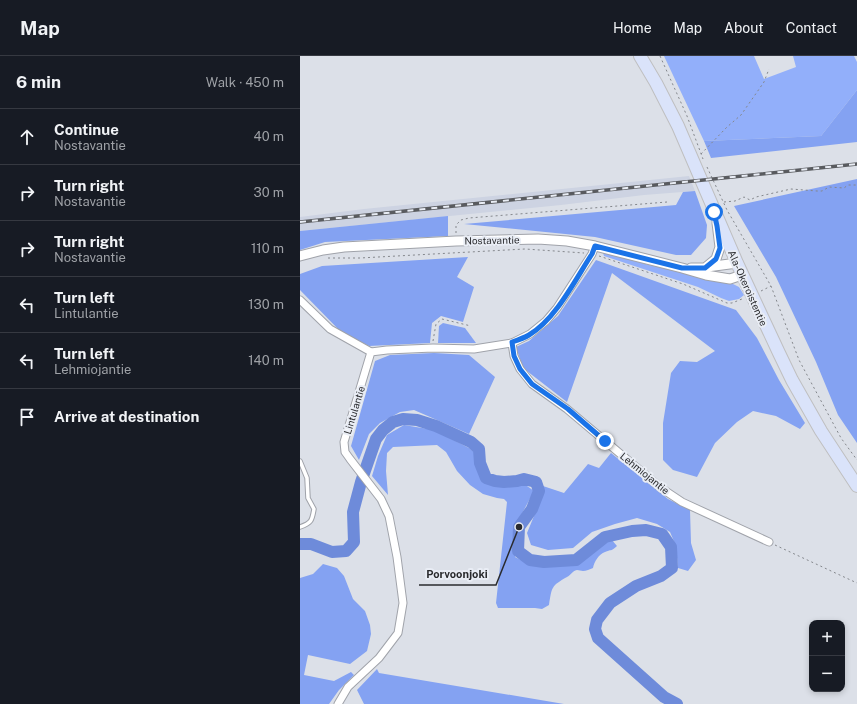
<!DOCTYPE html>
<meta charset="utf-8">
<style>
body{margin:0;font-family:"Public Sans",sans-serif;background:#20242c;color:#f1f3f6}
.controls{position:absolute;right:12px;bottom:12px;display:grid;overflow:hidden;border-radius:8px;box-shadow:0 2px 6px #0003}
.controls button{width:36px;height:36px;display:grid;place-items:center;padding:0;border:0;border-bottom:1px solid #363941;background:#171b24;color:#f1f3f6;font:20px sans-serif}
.stop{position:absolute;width:12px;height:12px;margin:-9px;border:3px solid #1a73e8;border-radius:50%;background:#fff}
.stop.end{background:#1a73e8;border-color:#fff;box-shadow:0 1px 4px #0008}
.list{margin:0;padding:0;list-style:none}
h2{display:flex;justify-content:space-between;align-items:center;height:52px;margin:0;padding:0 16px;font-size:17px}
h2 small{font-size:13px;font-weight:400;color:#9ea1a6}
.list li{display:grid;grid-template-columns:26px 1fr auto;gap:12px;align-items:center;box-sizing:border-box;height:56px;padding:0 16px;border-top:1px solid #363941}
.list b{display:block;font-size:15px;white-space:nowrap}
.list p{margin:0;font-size:13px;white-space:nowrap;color:#9ea1a6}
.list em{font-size:13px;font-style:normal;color:#9ea1a6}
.icon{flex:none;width:22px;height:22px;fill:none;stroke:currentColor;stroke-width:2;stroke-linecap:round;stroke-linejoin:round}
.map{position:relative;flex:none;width:557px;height:648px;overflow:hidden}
header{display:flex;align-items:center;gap:24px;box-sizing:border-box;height:56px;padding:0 20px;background:#171b24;border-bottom:1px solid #363941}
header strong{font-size:19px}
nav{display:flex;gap:22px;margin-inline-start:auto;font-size:14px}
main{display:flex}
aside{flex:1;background:#171b24}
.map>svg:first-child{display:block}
.built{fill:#cdd3e2}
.green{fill:#92affa}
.forest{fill:#84a2f2}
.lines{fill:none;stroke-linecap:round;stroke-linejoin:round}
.river{stroke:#6e8bda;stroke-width:12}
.service-casing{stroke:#a0a3aa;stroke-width:5.5}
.minor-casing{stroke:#a0a3aa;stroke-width:9}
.tertiary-casing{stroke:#a0a3aa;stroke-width:11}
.primary-casing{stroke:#bfbfc0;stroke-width:14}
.path{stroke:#84878c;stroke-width:1;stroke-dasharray:2 3;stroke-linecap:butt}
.service{stroke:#fff;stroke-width:3.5}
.minor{stroke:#fff;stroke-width:7}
.tertiary{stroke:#fff;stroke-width:9}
.primary{stroke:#dae3fa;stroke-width:12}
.rail-casing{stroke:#595b5f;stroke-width:3.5}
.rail{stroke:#e9edf5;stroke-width:2;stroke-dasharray:6;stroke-linecap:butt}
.route{stroke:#1a73e8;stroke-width:5}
.labels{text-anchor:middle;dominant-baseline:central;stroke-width:4;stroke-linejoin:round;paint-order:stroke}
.street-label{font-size:10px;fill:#2a2b2e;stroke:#e9edf5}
.leader{fill:none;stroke:#2a2b2e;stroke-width:1.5}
.callout-dot{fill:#2a2b2e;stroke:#e9edf5;stroke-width:1.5}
.callout-label{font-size:11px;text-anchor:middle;font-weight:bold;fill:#2a2b2e;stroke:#e9edf5;stroke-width:4;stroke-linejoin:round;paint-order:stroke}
</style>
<header>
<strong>Map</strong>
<nav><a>Home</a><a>Map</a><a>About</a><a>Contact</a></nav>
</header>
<main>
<aside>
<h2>6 min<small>Walk · 450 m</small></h2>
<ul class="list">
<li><svg class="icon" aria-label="ahead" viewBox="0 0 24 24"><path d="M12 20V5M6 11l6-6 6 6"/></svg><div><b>Continue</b><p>Nostavantie</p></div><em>40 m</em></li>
<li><svg class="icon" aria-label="right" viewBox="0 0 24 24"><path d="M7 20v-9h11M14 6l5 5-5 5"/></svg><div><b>Turn right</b><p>Nostavantie</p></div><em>30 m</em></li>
<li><svg class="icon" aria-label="right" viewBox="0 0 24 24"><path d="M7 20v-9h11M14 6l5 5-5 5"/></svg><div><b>Turn right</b><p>Nostavantie</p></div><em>110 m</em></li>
<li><svg class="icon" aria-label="left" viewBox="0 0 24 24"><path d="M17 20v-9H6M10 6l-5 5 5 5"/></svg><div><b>Turn left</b><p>Lintulantie</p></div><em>130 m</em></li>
<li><svg class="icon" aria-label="left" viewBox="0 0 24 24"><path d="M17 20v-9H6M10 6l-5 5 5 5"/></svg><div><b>Turn left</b><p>Lehmiojantie</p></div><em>140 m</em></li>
<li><svg class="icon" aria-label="arrive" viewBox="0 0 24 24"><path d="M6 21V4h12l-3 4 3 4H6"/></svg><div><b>Arrive at destination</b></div></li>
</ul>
</aside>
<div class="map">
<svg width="557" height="648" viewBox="0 0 557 648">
<rect width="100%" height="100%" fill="#dce0e8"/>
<path class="built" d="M 389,120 L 395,135 L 344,139 L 261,149 L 0,175 L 0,161 L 64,153 Z"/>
<g class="green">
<path d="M 364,0 L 454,0 L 464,23 L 496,11 L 493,0 L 554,0 L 557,6 L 557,34 L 521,80 L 404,85 Z"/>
<path d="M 303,197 L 309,197 L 349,209 L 404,221 L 429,226 L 439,231 L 444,239 L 439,243 L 429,245 L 421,242 L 398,231 L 304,200 Z"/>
</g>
<g class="forest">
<path d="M 557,34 L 557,86 L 411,102 L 404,85 L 521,80 Z"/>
<path d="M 557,123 L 557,387 L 538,359 L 516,306 L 476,221 L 434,150 Z"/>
<path d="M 395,135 L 407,169 L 406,182 L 391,199 L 376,199 L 295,181 L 164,168 L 376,149 L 383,136 Z"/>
<path d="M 148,160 L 148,180 L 25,186 L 0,194 L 0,175 Z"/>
<path d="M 168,201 L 157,221 L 174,231 L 163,266 L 141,260 L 132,267 L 130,287 L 69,290 L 41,276 L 0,234 L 0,218 L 22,210 Z"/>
<path d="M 296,204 L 436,254 L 457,282 L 479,324 L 505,367 L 500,373 L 476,360 L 453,355 L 437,366 L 415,387 L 397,421 L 373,414 L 363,404 L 363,367 L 371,317 L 380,305 L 397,306 L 415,295 L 312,217 L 267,346 L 223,312 L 216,291 L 229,285 L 258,260 Z"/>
<path d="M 143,267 L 165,272 L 176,287 L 138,287 L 139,270 Z"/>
<path d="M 134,297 L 169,299 L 195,321 L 169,378 L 114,354 L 100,356 L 80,367 L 69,378 L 59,404 L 51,390 L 75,305 L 90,299 Z"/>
<path d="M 104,369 L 134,374 L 169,392 L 174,396 L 174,405 L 182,425 L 195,431 L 223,427 L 234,435 L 217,467 L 215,501 L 225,506 L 247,511 L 275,507 L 311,483 L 317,490 C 311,496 311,493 305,496 C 299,498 294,506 293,512 C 290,513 286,515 283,515 C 281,515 279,514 277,514 C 272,515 271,519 267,521 C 251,530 252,531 249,549 L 242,553 L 235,552 L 198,552 L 196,547 L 207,446 L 204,443 L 197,442 L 183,438 L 170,429 L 157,415 L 146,396 L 137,389 L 93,391 L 87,397 L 86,415 L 88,439 L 72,420 L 78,400 L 87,379 Z"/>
<path d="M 311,397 L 368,443 L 390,454 L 391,487 L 396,504 L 388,515 L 378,512 L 376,490 L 370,476 L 357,468 L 337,462 L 315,468 L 292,476 L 273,492 L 248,494 L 231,489 L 227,477 L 241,443 L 243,430 L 264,437 L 288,408 L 299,412 Z"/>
<path d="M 23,508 L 37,512 L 44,520 L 53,543 L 65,555 L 70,569 L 71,578 L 67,595 L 50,608 L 8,599 L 4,619 L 34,625 L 51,616 L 54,619 L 39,634 L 29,648 L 0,648 L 0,522 L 13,518 Z"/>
<path d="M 77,613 L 79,617 L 264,648 L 64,648 L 57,634 Z"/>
</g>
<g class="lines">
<path class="river" d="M 0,488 L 11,488 L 32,496 L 46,495 L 54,486 L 53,456 L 61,426 L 76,383 L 83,374 L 93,366 L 103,363 L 117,364 L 136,370 L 171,386 L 179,393 L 180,407 L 186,422 L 195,425 L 204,426 L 217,425 L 224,423 L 236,426 L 239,435 L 232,453 L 219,471 L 218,495 L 230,504 L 244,506 L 276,504 L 305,481 L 332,475 L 346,474 L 362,478 L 371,491 L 372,512 L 361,520 L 336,530 L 310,547 L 297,564 L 295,573 L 298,582 L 364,641 L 377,648"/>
<defs>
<path id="service" d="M 0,405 L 7,422 L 8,442 L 14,453 C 12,464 12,467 0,471"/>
<g id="minor">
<path d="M 0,244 L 30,273 L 71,296"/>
<path d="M 212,287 L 214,300 L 220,313 L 232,328 L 267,353 L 361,432 L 382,446 L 469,486"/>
<path d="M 38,648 L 48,631 L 79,602 L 98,577 L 103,547 L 97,501 L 89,460 L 81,443 L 50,403 L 45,396 L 44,386 L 71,296 L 87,294 L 133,292 L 174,293 L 212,287 L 230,278 L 246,265 L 257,252 L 292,198 L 295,190"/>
</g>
<g id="tertiary">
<path d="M 0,200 L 23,194 L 44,191 L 156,185 L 238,183 L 267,185 L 295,190 L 382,212 L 406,219 L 430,223 L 442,219"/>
<path d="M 407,211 L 437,207"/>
<path d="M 391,212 L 405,212 L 416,203 L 420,191 L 417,167"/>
</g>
<path id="primary" d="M 340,0 L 356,27 L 378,70 L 437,207 L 479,297 L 492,324 L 521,375 L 557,430"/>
</defs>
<use href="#service" class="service-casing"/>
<use href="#minor" class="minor-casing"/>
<use href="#tertiary" class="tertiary-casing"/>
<use href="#primary" class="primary-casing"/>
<g class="path">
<path d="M 360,0 L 387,60 L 403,103"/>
<path d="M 401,98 L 427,71 L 441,59 L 464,26 L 469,13"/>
<path d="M 407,111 L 427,154 L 471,230 L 499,304 L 541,382 L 557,404"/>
<path d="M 424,146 L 435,145 L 444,141 L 450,144 L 456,141 L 491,133 L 517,135 L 522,135 L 529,131 L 544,132 L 548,129 L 557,129"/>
<path d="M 156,177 L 156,169 L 161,164 L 169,162 L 367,146"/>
<path d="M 299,200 L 383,228 L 427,247 L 432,247 L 442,243"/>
<path d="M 28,202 L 60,202 L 225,193 L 284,197"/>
<path d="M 461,235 L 471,230"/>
<path d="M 133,285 L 136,268 L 142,263 L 171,270"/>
<path d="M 475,489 L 557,527"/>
</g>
<use href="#service" class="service"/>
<use href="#minor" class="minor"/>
<use href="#tertiary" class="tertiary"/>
<use href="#primary" class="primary"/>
<defs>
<path id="rail" d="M 0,166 L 557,108"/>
</defs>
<use href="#rail" class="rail-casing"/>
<use href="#rail" class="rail"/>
</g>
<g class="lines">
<path class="route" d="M 305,385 L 268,353 L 232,328 L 220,313 L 214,300 L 212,286 C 218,284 224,282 229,279 C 256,263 275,224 292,198 L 295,190 L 382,212 L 405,212 L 416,203 L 420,192 L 417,170 L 414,156"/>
</g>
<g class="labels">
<g class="street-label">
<text transform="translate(192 184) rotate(-1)">Nostavantie</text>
<text transform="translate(448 232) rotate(66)">Ala-Okeroistentie</text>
<text transform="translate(54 354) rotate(-73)">Lintulantie</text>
<text transform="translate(345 417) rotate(39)">Lehmiojantie</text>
</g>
</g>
<path class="leader" d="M219 471L196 529H119"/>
<circle class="callout-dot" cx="219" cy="471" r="4"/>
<g class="callout-label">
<text x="157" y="522">Porvoonjoki</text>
</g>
</svg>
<div class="controls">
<button>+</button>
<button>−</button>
</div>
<div class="stop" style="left:414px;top:156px"></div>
<div class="stop end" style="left:305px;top:385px"></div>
</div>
</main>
